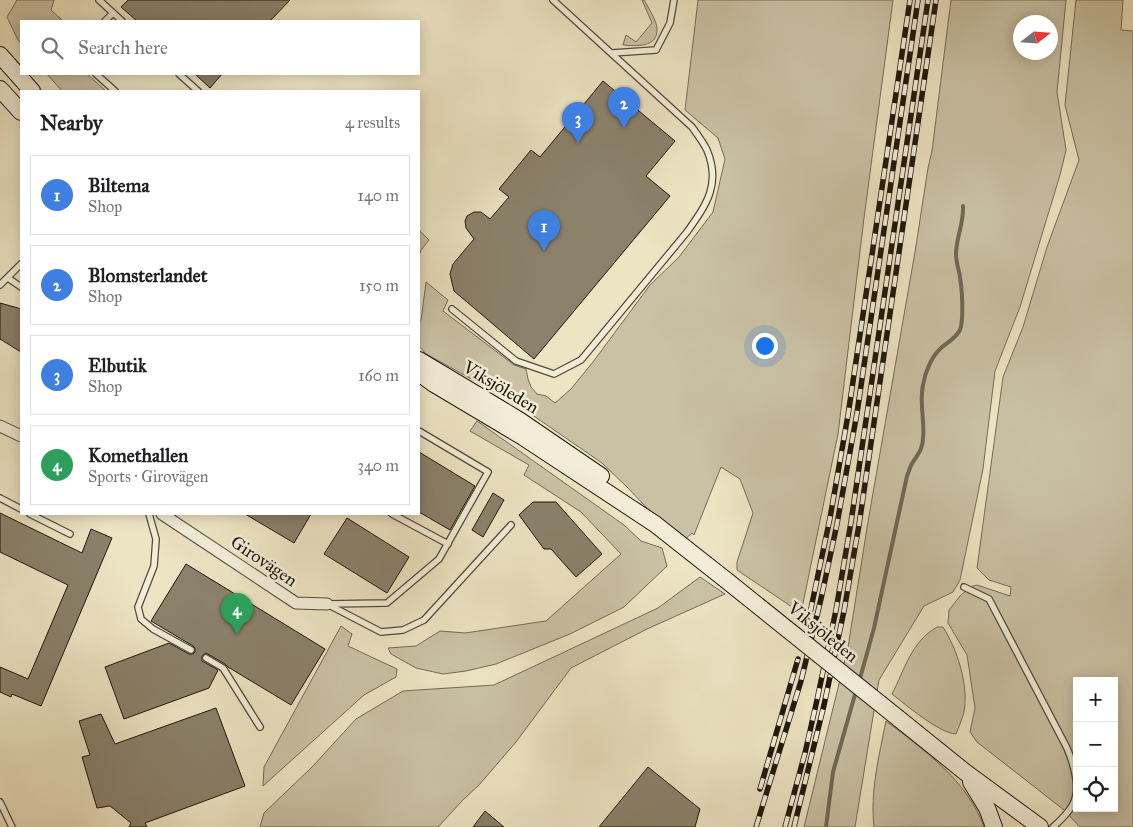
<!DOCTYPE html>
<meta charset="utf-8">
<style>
body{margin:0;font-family:"IM FELL Great Primer",serif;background:#f6f6f6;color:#202124}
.controls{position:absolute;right:15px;bottom:15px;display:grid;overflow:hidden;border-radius:0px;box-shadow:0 2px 12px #0003}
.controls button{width:45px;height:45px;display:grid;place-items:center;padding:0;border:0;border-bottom:1px solid #e0e0e0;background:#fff;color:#202124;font:25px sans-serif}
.compass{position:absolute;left:1013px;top:15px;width:45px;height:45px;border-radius:50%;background:#fff;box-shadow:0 2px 12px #0003;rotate:73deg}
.you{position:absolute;left:764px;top:345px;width:18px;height:18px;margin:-12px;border:4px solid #fff;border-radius:50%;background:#1a73e8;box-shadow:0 0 0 8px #1a73e833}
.badge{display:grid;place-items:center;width:32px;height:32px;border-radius:50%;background:#b45309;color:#fff;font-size:16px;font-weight:700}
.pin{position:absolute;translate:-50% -41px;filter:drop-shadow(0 1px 2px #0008)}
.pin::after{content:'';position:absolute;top:26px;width:18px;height:15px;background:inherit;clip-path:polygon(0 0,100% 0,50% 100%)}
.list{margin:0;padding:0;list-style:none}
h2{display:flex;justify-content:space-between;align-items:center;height:65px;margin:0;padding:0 20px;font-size:21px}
h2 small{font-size:16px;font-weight:400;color:#757577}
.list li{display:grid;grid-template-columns:32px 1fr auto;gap:15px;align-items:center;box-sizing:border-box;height:80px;margin:0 10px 10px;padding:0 10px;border:1px solid #e0e0e0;border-radius:0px}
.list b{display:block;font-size:19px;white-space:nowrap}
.list p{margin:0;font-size:16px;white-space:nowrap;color:#757577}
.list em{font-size:16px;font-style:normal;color:#757577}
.icon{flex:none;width:28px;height:28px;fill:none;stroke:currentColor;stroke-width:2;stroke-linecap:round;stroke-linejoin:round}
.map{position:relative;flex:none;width:1133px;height:827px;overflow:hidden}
.search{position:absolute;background:#fff;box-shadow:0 2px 12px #0003;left:20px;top:20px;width:400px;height:55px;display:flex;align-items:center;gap:12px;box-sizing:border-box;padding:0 18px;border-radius:0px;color:#757577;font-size:19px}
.panel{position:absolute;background:#fff;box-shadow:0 2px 12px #0003;left:20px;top:90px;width:400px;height:425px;border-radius:0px}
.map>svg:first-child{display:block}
.green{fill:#cac1a4;stroke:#746c58;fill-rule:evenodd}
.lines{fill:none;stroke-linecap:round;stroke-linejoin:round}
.stream{stroke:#706855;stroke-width:4}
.building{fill:#8a816b;stroke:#1e160c}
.service-casing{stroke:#524a3a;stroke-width:8}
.minor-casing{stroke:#524a3a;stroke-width:13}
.secondary-casing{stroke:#1e160c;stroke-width:18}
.service{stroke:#f3edd8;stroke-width:5.5}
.minor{stroke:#f3edd8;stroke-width:11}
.secondary{stroke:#f3edd8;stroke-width:16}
.rail-casing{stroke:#1e160c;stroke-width:5.5}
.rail{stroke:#f3edd8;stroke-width:4;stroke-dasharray:11;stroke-linecap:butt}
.secondary-bridge-casing{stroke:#1e160c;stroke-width:18;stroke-linecap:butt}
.secondary-bridge{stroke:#f3edd8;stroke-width:16}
.labels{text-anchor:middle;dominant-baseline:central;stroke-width:5;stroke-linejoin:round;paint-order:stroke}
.street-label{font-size:18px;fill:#1e160c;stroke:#f3edd8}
</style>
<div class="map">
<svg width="1133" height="827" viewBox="0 0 1133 827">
<rect width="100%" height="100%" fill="#ede4c3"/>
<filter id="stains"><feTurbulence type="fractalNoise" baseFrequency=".004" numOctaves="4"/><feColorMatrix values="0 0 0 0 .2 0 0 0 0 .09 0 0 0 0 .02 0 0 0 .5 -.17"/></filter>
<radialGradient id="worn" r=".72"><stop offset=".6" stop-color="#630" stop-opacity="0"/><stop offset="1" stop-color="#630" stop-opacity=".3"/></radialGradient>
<g class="green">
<path d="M 17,0 L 54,0 L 51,10 L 63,21 L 21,21 L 21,43 L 18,40 L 7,17 Z"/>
<path d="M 642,0 L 644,0 C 648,7 657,21 657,29 C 658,48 635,46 623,45 L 626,35 L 636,42 L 652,23 Z"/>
<path d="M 698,0 L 893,0 L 864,218 L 838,434 L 801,613 L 737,570 L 737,562 L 753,513 L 740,479 L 721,467 L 694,535 L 692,533 L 684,540 L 646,507 L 627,487 L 602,463 L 512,401 L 426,354 L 419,346 L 419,323 L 421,321 L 426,282 L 448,300 L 443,311 L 514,365 L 526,369 L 528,379 L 531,387 L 537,394 L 546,396 L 555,403 L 571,389 L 593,362 L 650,285 L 679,257 L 713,212 L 725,159 L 718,138 L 685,110 Z"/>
<path d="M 951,0 L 1066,0 L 1057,92 L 1066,150 L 1060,175 L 1020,307 L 995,371 L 983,469 L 960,580 L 953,592 L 924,606 L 879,680 L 855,827 L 804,827 L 848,647 L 868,522 L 915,252 L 928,168 L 932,151 ZM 1020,22 L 1050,22 L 1050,52 L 1020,52 Z"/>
<path d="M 1076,0 L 1123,0 L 1121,30 L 1133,31 L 1133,827 L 1080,827 L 1064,810 L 977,742 L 970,732 L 975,708 L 967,655 L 948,623 L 949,610 L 960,596 L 970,587 L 977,585 L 1010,596 L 1011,587 L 989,580 L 977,568 L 1003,377 L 1023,327 L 1047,247 L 1079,160 L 1065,105 ZM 1077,681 L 1114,681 L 1114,808 L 1077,808 Z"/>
<path d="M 47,74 L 87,74 L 106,91 L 62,91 Z"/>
<path d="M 419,230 L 429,240 L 421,250 L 419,256 Z"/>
<path d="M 477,421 L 624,525 L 641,541 L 662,548 L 667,566 L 624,607 L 570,634 L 496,664 L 466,671 L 443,674 L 416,668 L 391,654 L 388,648 L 416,646 L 440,631 L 465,633 L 546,621 L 621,554 L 581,512 L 524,475 L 529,465 L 470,431 Z"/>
<path d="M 700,577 L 725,594 L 647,629 L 571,668 L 516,742 L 479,785 L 463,800 L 438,827 L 260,827 L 264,813 L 312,767 L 356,719 L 403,691 L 494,685 L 658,608 Z"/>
<path d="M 341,626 L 352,634 L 348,646 L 397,669 L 396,677 L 364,695 L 263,786 L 264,767 Z"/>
<path d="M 937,627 L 943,627 C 957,649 969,685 964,712 C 962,719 959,727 956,734 C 939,733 906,705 892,694 C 905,669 911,642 937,627 Z"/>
<path d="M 886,721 C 923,749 968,781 984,827 L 874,827 C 870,792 879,756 886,721 Z"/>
</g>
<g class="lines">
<g class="stream">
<path d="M 859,682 L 874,628 L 907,476 C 909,472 910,466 913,462 C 918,454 923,449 923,438 C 925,421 919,403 923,385 C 925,373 931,357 941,348 C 947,343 956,338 960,330 C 964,319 962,289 960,277 C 959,270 956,262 956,254 C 956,238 964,223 963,206"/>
<path d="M 826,827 L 833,772 L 856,691"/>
</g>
</g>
<g class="building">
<path d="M 128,0 L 290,0 L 270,21 L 137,21 L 121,7 Z"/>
<path d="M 195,74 L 222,74 L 210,88 Z"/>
<path d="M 603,81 L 675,141 L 646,176 L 670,196 L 534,359 L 454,291 L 450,274 L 453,264 L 474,239 L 466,228 L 465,221 L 467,216 L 474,212 L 481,212 L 490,219 L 509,197 L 499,189 L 531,150 L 540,157 Z"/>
<path d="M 0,303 L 18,308 L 21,310 L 21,352 L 0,339 Z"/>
<path d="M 419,452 L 475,486 L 450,530 L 419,512 Z"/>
<path d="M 493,493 L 504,500 L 483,537 L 472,530 Z"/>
<path d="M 533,502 L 556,502 L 602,554 L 576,577 L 551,549 L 544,549 L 519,515 Z"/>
<path d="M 0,513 L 82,553 L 91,529 L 112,538 L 41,706 L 12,694 L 11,697 L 0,692 L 0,667 L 28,679 L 68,585 L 0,552 Z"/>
<path d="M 245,514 L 311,514 L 294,543 Z"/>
<path d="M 347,518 L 409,557 L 387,593 L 324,554 Z"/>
<path d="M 186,564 L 325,649 L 291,705 L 228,667 L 225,664 L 206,653 L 202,656 L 202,661 L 218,670 L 209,688 L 124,719 L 105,667 L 169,643 L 189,654 L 193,654 L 195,652 L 195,648 L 193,646 L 151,621 Z"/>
<path d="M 216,708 L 245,786 L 145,823 L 147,827 L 129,827 L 131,823 L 110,806 L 97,808 L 82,757 L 90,755 L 79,721 L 101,714 L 115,744 Z"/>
<path d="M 648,767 L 700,809 L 695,827 L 599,827 Z"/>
<path d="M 485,811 L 504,827 L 473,827 Z"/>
</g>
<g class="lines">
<defs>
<g id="service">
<path d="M 99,0 L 122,21"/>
<path d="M 105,21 L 113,13"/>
<path d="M 612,53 L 656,50 L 670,23 L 674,0"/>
<path d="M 96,74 L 115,91"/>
<path d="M 179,74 L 198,91"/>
<path d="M 8,278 L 21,287"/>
<path d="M 0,285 L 21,264"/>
<path d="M 452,309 L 516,361 L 554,374 L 581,360 L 687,232 C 707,204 721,184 707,150 C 703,142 697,134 692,127 L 553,0"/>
<path d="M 0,498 L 21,509"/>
<path d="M 30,514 L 70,534"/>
<path d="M 149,514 L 156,539 L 154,566 L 138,607 L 141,619 L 153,629 L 191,650"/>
<path d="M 392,514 L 448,544"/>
<path d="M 964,587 L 989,599 L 1067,748 C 1074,765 1082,789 1072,806 C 1067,814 1060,821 1053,827"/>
<path d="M 327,604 L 387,603 L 439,559 L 488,472 L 419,431"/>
<path d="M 329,605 L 381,632 L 403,630 L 424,620 L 511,525"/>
<path d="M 206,658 L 223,668 L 260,727"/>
<path d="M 0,802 L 12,827"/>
</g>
<g id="minor">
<path d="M 0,426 L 21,436"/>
<path d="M 162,514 L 296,603 L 327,604"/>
</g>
<g id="secondary">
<path d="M 0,55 L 32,91"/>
<path d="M 0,89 L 21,112"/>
<path d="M 419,360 L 519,420 L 601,476"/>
<path d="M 419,373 L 434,384 L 523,437 L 655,524 L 726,580"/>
<path d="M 898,718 L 965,772 L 1040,827"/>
<path d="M 971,782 L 987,808 L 994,827"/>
</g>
</defs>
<use href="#service" class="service-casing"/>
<use href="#minor" class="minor-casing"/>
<use href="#secondary" class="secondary-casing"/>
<use href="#service" class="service"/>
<use href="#minor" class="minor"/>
<use href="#secondary" class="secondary"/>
<defs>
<g id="rail">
<path d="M 810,613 L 830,518 L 848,415 L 910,0"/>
<path d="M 760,789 L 798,659"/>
<path d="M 756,827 L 801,681 L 821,599 L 837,524 L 857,413 L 918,0"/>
<path d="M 785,827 L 805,753 L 817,700 L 836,610 L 851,522 L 928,0"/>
<path d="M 794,827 L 824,705 L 844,611 L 859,525 L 936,0"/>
</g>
</defs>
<use href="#rail" class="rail-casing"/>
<use href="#rail" class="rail"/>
<defs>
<path id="secondary-bridge" d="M 726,580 L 898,718"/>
</defs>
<use href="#secondary-bridge" class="secondary-bridge-casing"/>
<use href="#secondary-bridge" class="secondary-bridge"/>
</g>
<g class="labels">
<g class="street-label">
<text transform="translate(501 387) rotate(31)">Viksjöleden</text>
<text transform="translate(264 561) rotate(34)">Girovägen</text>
<text transform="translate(823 632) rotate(39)">Viksjöleden</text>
</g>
</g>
<rect width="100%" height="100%" filter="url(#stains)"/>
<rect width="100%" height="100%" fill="url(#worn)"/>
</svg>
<div class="controls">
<button>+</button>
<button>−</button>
<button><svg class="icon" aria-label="locate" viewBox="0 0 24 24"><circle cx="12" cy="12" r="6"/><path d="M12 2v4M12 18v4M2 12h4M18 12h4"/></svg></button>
</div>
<svg class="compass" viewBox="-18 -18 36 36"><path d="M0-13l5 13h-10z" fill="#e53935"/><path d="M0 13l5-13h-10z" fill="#757577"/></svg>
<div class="you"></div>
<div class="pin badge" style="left:544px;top:251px;background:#3f7fe0">1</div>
<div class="pin badge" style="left:624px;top:128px;background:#3f7fe0">2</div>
<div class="pin badge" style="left:578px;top:143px;background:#3f7fe0">3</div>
<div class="pin badge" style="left:237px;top:634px;background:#2e9e5b">4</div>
<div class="search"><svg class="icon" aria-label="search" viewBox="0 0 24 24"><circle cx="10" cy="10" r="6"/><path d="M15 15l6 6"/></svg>Search here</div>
<section class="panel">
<h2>Nearby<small>4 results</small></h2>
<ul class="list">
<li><span class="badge" style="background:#3f7fe0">1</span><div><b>Biltema</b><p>Shop</p></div><em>140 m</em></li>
<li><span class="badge" style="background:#3f7fe0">2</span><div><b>Blomsterlandet</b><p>Shop</p></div><em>150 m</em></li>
<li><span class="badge" style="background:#3f7fe0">3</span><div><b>Elbutik</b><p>Shop</p></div><em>160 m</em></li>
<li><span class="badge" style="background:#2e9e5b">4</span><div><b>Komethallen</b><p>Sports · Girovägen</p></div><em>340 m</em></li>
</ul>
</section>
</div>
